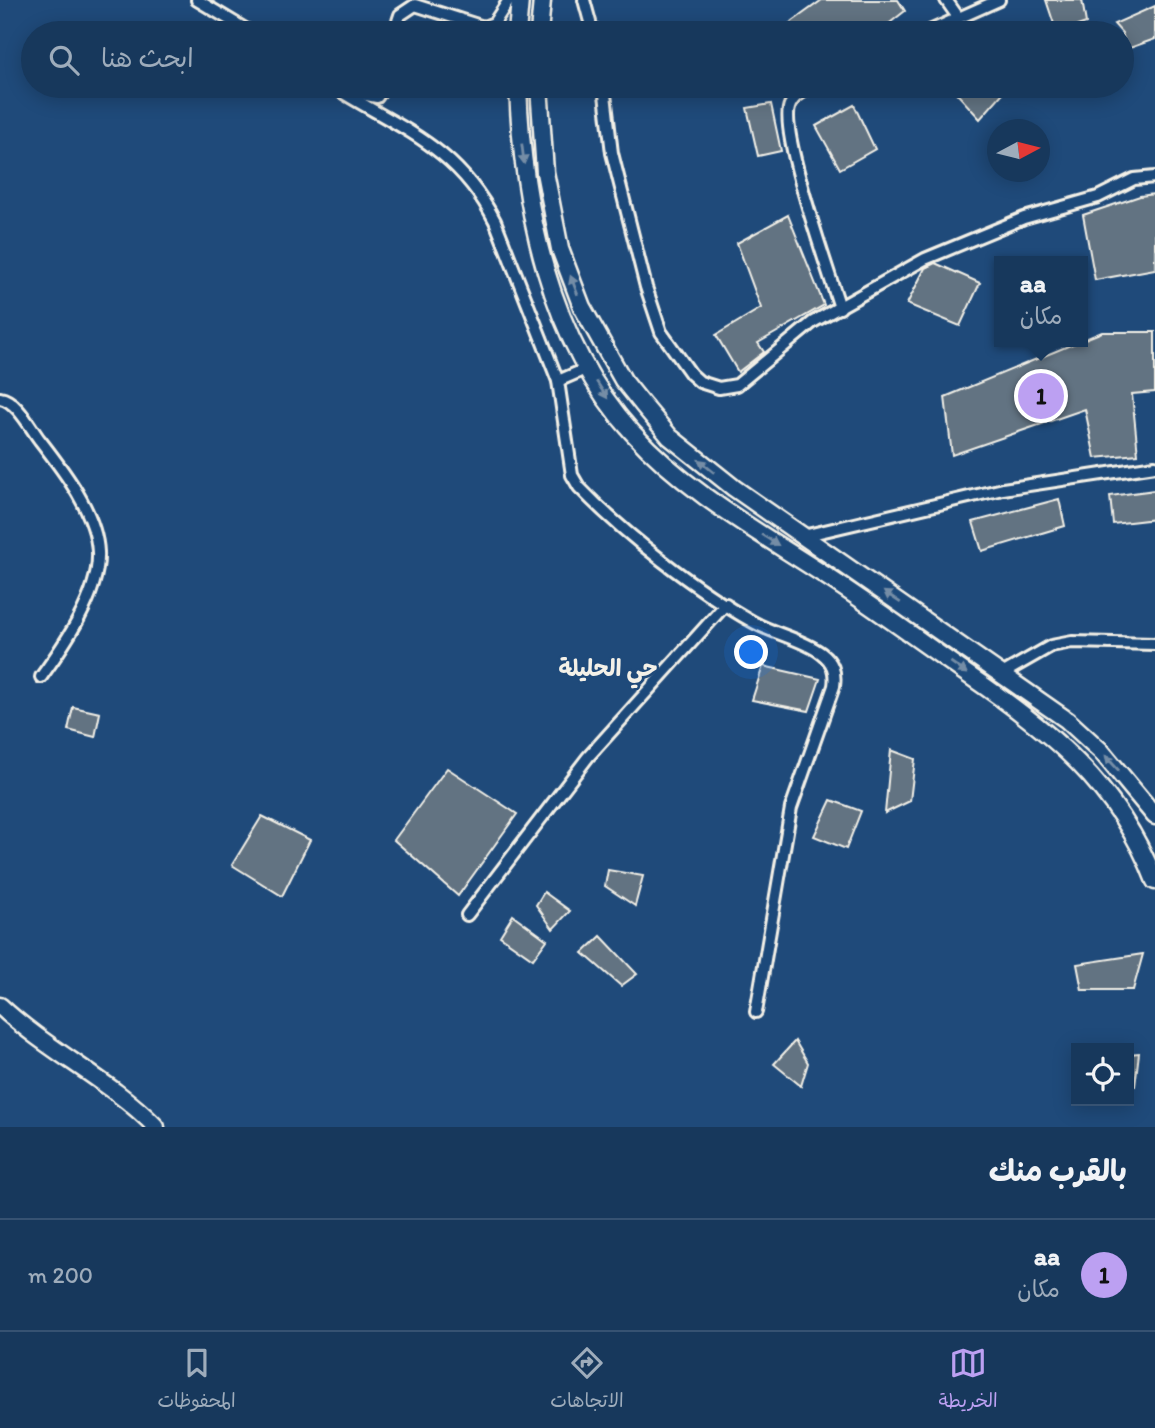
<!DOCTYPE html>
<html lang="ar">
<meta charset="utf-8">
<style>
body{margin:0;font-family:Itim,"Playpen Sans Arabic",sans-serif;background:#244365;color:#f1f3f6;direction:rtl}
.controls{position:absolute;right:21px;bottom:21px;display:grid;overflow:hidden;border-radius:0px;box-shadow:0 4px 18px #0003}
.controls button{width:63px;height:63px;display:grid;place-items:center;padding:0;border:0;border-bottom:2px solid #365272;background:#17385c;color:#f1f3f6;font:35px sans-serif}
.compass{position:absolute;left:987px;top:119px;width:63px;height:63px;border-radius:50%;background:#17385c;box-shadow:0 4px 18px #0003;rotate:83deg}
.you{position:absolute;left:752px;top:653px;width:24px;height:24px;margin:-18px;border:5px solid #fff;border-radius:50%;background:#1a73e8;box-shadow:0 0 0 10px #1a73e833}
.badge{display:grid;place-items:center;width:46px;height:46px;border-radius:50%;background:#bca0f2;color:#111;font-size:23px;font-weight:700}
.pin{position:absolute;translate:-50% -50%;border:4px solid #fff;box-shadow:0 2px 7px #0006}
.popup{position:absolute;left:994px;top:256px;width:94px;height:91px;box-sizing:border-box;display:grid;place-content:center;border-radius:0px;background:#17385c;filter:drop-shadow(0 2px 5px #0005);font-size:23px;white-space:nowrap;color:#9eacbb}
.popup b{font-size:26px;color:#f1f3f6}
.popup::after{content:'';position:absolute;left:50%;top:100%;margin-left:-14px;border:14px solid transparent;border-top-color:#17385c}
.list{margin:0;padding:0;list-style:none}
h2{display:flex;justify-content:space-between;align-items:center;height:91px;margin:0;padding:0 28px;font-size:30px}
h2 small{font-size:23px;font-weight:400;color:#9eacbb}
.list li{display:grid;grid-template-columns:46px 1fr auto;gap:21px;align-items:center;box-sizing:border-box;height:112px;padding:0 28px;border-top:2px solid #365272}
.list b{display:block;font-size:26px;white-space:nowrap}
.list p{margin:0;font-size:23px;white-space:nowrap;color:#9eacbb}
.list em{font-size:23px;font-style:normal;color:#9eacbb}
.icon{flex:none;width:38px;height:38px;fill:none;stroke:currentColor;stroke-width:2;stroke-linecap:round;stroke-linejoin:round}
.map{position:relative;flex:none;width:1155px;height:1127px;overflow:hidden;direction:ltr}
.search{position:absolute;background:#17385c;box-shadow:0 4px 18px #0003;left:21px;right:21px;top:21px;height:77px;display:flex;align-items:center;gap:18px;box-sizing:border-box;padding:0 24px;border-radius:38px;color:#9eacbb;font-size:26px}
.sheet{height:203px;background:#17385c}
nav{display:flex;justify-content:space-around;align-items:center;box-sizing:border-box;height:98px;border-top:2px solid #365272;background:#17385c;font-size:19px;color:#9eacbb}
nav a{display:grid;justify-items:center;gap:4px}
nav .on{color:#bca0f2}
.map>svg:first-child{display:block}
.building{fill:#627382;stroke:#f4f1e8;stroke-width:2}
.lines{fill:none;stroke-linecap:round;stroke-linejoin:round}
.street-casing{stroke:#f4f1e8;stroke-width:16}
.secondary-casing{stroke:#f4f1e8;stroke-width:21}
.street{stroke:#1f4a7a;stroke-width:10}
.secondary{stroke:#1f4a7a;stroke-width:16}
.oneway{fill:#748da6}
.labels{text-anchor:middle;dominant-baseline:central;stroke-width:5;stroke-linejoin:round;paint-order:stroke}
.neighbourhood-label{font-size:23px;font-weight:bold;fill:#f4f1e8;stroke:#1f4a7a}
</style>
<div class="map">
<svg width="1155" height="1127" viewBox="0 0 1155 1127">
<rect width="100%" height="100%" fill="#1f4a7a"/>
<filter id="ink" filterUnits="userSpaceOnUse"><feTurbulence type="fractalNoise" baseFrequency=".0143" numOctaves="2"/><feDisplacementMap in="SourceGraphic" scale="14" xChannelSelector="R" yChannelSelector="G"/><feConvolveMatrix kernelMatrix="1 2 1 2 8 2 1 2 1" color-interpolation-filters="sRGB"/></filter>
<g filter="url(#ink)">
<g class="building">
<path d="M 822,0 L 898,0 L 905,11 L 877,33 L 791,33 L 786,26 Z"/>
<path d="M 1046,0 L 1082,0 L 1086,23 L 1057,33 Z"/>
<path d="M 1155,6 L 1155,39 L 1127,49 L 1122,33 L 1114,24 Z"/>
<path d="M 950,86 L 1009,86 L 980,119 Z"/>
<path d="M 771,104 L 781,151 L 758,156 L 747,108 Z"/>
<path d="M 854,105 L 875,149 L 840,169 L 816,126 Z"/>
<path d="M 1155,194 L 1155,269 L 1095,280 L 1083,215 L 1140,196 Z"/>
<path d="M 788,215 L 824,305 L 758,343 L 764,352 L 738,372 L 716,335 L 761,308 L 737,243 Z"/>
<path d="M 935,263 L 980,283 L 960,326 L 907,304 L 925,268 Z"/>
<path d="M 1102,332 L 1155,332 L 1155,392 L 1132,394 L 1138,454 L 1095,458 L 1085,409 L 952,455 L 945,397 Z"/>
<path d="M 1155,490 L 1155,519 L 1113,524 L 1110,496 Z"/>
<path d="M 1059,499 L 1065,526 L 982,551 L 973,522 Z"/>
<path d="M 763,666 L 820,679 L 809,711 L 752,700 Z"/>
<path d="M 73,707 L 100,713 L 95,737 L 68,730 Z"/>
<path d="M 891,750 L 915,759 L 910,801 L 885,813 Z"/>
<path d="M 447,768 L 517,814 L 458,896 L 394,840 Z"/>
<path d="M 831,800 L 861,811 L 846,849 L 814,836 Z"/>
<path d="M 262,816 L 310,840 L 282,896 L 232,865 Z"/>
<path d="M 608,870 L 643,876 L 635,906 L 605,886 Z"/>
<path d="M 544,892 L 570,911 L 553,929 L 536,905 Z"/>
<path d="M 513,915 L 547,940 L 533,959 L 500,936 Z"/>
<path d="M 601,936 L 637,974 L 621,986 L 583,953 Z"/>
<path d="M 1143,954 L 1133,990 L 1082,990 L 1077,964 Z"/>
<path d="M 795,1041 L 808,1063 L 801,1086 L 774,1064 Z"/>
<path d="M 1139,1053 L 1135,1086 L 1129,1086 L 1129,1054 Z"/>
</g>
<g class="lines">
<defs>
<g id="street">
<path d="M 197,0 L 252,33"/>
<path d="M 584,0 L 593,33"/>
<path d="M 946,0 L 958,17"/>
<path d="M 394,33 L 400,15 L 415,5 L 484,27 L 494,23 L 509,0"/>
<path d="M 925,33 L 999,0"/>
<path d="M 332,86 C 400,129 456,145 495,221 L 558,381 L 572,475 L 579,487 C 624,534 696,590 753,622 C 774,634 802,639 821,653 C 833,662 836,672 834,686 L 791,808 L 756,1012"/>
<path d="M 604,86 L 612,153 L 646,287 L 661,332 L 691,374 L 700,382 L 719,388 L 737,385 L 813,322 L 925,259 L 1024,218 L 1098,197 L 1134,179 L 1155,177"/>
<path d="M 815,86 C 806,90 794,95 790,105 C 778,130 830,275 840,308"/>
<path d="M 350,92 L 377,97 L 385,86"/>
<path d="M 558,381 L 588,368"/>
<path d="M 0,398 C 16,400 30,427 39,439 C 63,470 96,512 98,552 C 100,594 64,645 41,677"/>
<path d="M 803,536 L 1003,489 L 1155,466"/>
<path d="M 1002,674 L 1051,646 L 1072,642 L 1155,644"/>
<path d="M 467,915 L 588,757 L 726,604"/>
</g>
<g id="secondary">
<path d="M 517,33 L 520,0"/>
<path d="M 539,33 L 542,0"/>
<path d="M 518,86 C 522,205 549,340 632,432 C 686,492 759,532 826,576 C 874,607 920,641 967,674 C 1049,730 1118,785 1155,881"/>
<path d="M 539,86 L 545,172 L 560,249 L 582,307 L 623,380 L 643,405 L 670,437 L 734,488 L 1067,720 L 1102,752 L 1155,816"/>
<path d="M 0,1006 C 48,1051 110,1080 156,1127"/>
</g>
</defs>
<use href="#street" class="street-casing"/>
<use href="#secondary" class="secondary-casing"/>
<use href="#street" class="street"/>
<use href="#secondary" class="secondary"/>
</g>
<defs><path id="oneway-solid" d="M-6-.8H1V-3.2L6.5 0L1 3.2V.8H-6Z" transform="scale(1.75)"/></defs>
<g class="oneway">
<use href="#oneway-solid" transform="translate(523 154) rotate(83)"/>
<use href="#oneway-solid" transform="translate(574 285) rotate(-111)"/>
<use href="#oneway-solid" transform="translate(602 390) rotate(57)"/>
<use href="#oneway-solid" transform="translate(706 466) rotate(-141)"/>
<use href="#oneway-solid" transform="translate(770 540) rotate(32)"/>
<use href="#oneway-solid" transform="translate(892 597) rotate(-146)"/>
<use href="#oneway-solid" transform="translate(959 668) rotate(35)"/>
<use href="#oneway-solid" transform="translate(1112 763) rotate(-132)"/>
</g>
</g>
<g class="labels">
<g class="neighbourhood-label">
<text x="608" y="668">حي الحليلة</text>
</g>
</g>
</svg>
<div class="controls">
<button><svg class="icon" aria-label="locate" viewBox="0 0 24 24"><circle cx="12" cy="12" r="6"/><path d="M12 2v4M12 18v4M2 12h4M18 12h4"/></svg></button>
</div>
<svg class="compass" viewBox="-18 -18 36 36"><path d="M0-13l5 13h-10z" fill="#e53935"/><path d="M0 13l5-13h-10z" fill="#9eacbb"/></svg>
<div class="you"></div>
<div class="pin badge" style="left:1041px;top:396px">1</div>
<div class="popup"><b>aa</b>مكان</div>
<div class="search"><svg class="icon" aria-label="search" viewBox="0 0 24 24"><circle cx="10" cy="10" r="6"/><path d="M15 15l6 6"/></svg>ابحث هنا</div>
</div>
<section class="sheet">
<h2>بالقرب منك<small></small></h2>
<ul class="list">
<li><span class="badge">1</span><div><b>aa</b><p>مكان</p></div><em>200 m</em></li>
</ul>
</section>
<nav>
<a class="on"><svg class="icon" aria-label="map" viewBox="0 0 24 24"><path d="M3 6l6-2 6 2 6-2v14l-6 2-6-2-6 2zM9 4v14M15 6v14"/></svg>الخريطة</a>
<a><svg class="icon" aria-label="directions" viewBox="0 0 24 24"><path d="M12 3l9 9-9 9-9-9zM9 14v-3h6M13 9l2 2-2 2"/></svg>الاتجاهات</a>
<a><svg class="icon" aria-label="saved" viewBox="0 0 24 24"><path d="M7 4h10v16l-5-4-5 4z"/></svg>المحفوظات</a>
</nav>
